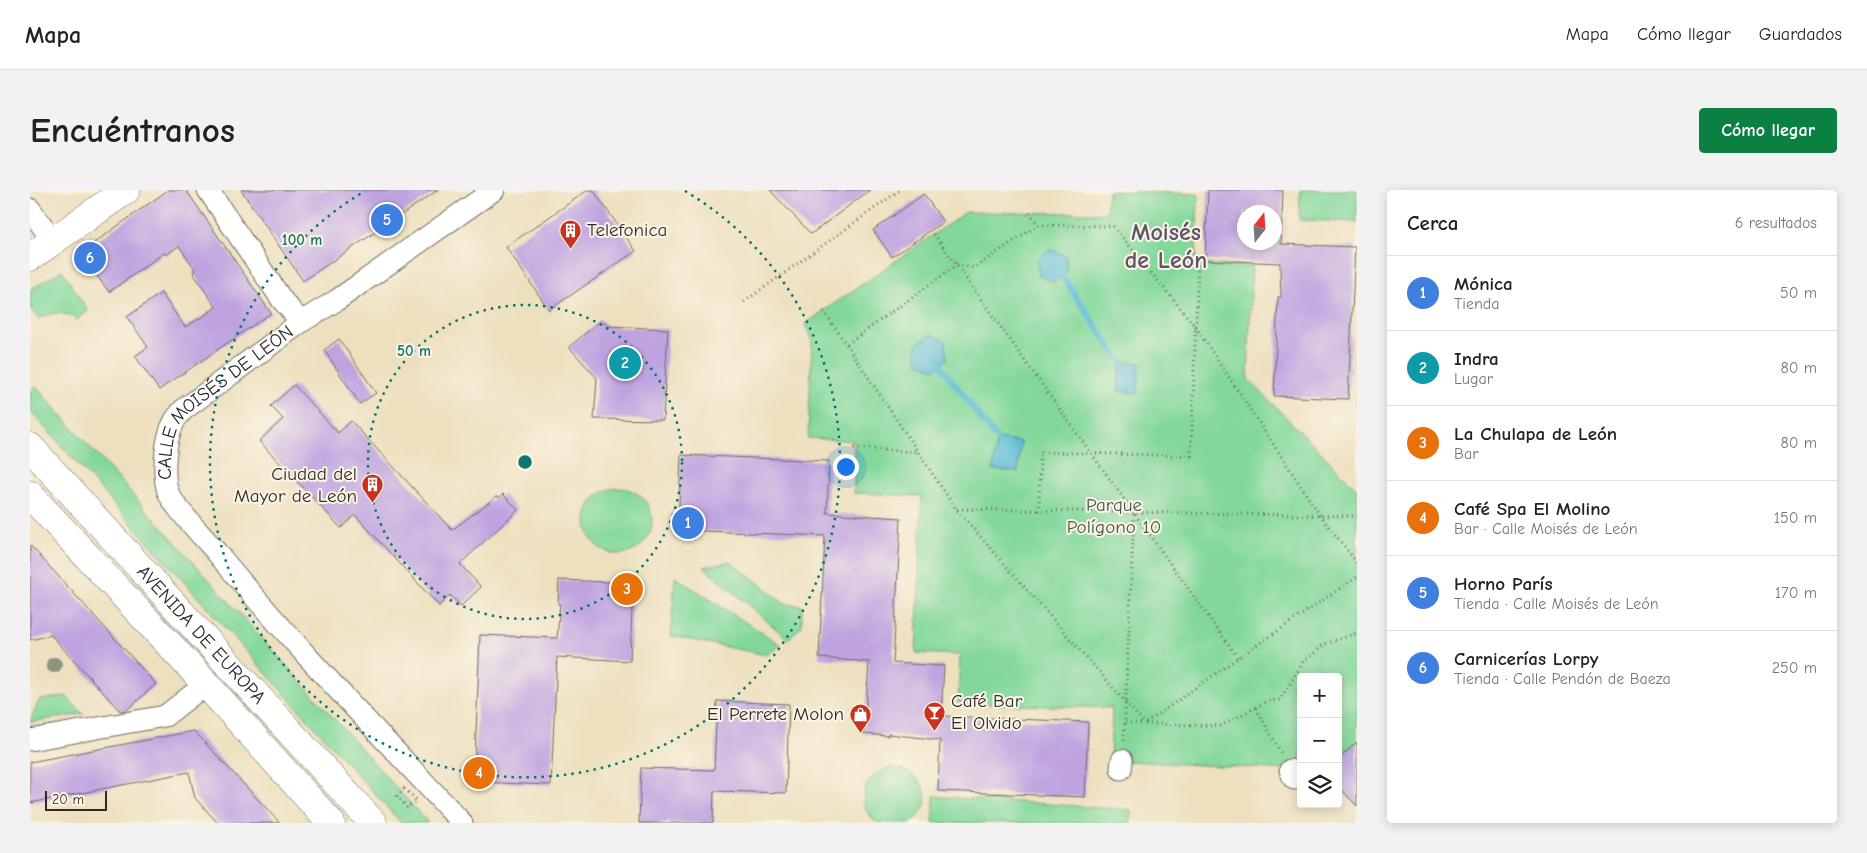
<!DOCTYPE html>
<html lang="es">
<meta charset="utf-8">
<style>
body{margin:0;font-family:"Comic Neue",sans-serif;background:#f2f2f2;color:#222}
.controls{position:absolute;right:15px;bottom:15px;display:grid;overflow:hidden;border-radius:5px;box-shadow:0 2px 12px #0003}
.controls button{width:45px;height:45px;display:grid;place-items:center;padding:0;border:0;border-bottom:1px solid #e0e0e0;background:#fff;color:#222;font:25px sans-serif}
.compass{position:absolute;left:1207px;top:15px;width:45px;height:45px;border-radius:50%;background:#fff;box-shadow:0 2px 12px #0003;rotate:17deg}
.scale{position:absolute;left:15px;bottom:12px;width:62px;box-sizing:border-box;padding-left:5px;border:2px solid #2b2b2b;border-top:0;font-size:14px;line-height:18px;white-space:nowrap;color:#2b2b2b;-webkit-text-stroke:4px #fcf5e5;paint-order:stroke}
.you{position:absolute;left:815px;top:276px;width:18px;height:18px;margin:-12px;border:4px solid #fff;border-radius:50%;background:#1a73e8;box-shadow:0 0 0 8px #1a73e833}
.badge{display:grid;place-items:center;width:32px;height:32px;border-radius:50%;background:#0b8043;color:#fff;font-size:16px;font-weight:700}
.pin{position:absolute;translate:-50% -50%;border:2px solid #fff;box-shadow:0 1px 5px #0006}
.list{margin:0;padding:0;list-style:none}
h2{display:flex;justify-content:space-between;align-items:center;height:65px;margin:0;padding:0 20px;font-size:21px}
h2 small{font-size:16px;font-weight:400;color:#767676}
.list li{display:grid;grid-template-columns:32px 1fr auto;gap:15px;align-items:center;box-sizing:border-box;height:75px;padding:0 20px;border-top:1px solid #e0e0e0}
.list b{display:block;font-size:19px;white-space:nowrap}
.list p{margin:0;font-size:16px;white-space:nowrap;color:#767676}
.list em{font-size:16px;font-style:normal;color:#767676}
.icon{flex:none;width:28px;height:28px;fill:none;stroke:currentColor;stroke-width:2;stroke-linecap:round;stroke-linejoin:round}
.map{position:relative;flex:none;width:1327px;height:633px;overflow:hidden;border-radius:5px}
header{display:flex;align-items:center;gap:30px;box-sizing:border-box;height:70px;padding:0 25px;background:#fff;border-bottom:1px solid #e0e0e0}
header strong{font-size:24px}
nav{display:flex;gap:28px;margin-inline-start:auto;font-size:18px}
.intro{display:flex;align-items:center;justify-content:space-between;box-sizing:border-box;height:120px;padding:0 30px}
h1{margin:0;font-size:35px}
.button{padding:12px 22px;border-radius:5px;background:#0b8043;color:#fff;font-size:18px;font-weight:700}
main{display:flex;gap:30px;padding:0 30px}
aside{flex:1;background:#fff;border-radius:5px;box-shadow:0 2px 12px #0003}
.map>svg:first-child{display:block}
.green{fill:#82d89b;stroke:#568263}
.water{fill:#59bcd7;stroke:#427481}
.lines{fill:none;stroke-linecap:round;stroke-linejoin:round}
.stream{stroke:#59bcd7;stroke-width:6}
.building{fill:#bea3e0;fill-rule:evenodd}
.street-casing{stroke:#6f6a5f;stroke-width:23}
.secondary-casing{stroke:#6f6a5f;stroke-width:29}
.primary-casing{stroke:#6f6a5f;stroke-width:29}
.path{stroke:#6f6a5f;stroke-width:3;stroke-dasharray:1 4;stroke-linecap:butt}
.street{stroke:#fff;stroke-width:21}
.secondary{stroke:#fff;stroke-width:28}
.primary{stroke:#fff;stroke-width:28}
.tree{fill:#8e947d}
.ring{fill:none;stroke:#0f766e;stroke-width:2.5;stroke-dasharray:2.5 5}
.labels{text-anchor:middle;dominant-baseline:central;stroke-width:4;stroke-linejoin:round;paint-order:stroke}
.poi-label{font-size:19px;fill:#2b2b2b;stroke:#fcf5e5;text-anchor:start}
.street-label{font-size:19px;fill:#2b2b2b;stroke:#fcf5e5}
.park-label{font-size:19px;fill:#415647;stroke:#fcf5e5}
.district-label{font-size:24px;font-weight:bold;fill:#5e556a;stroke:#fcf5e5}
.centre{fill:#0f766e;stroke:#fcf5e5;stroke-width:2.5}
.ring-label{font-size:15px;text-anchor:middle;font-weight:bold;fill:#0f766e;stroke:#fcf5e5;stroke-width:4;stroke-linejoin:round;paint-order:stroke}
</style>
<header>
<strong>Mapa</strong>
<nav><a>Mapa</a><a>Cómo llegar</a><a>Guardados</a></nav>
</header>
<div class="intro"><h1>Encuéntranos</h1><a class="button">Cómo llegar</a></div>
<main>
<div class="map">
<svg width="1327" height="633" viewBox="0 0 1327 633">
<rect width="100%" height="100%" fill="#fcf5e5"/>
<filter id="ink" filterUnits="userSpaceOnUse"><feTurbulence type="fractalNoise" baseFrequency=".02" numOctaves="2"/><feDisplacementMap in="SourceGraphic" scale="10" xChannelSelector="R" yChannelSelector="G"/><feConvolveMatrix kernelMatrix="1 2 1 2 8 2 1 2 1" color-interpolation-filters="sRGB"/></filter>
<filter id="wash" filterUnits="userSpaceOnUse"><feTurbulence type="fractalNoise" baseFrequency=".0096" numOctaves="4" result="noise"/><feDisplacementMap in="SourceGraphic" scale="20" xChannelSelector="R" yChannelSelector="G"/><feGaussianBlur stdDeviation="1.12" result="paint"/><feColorMatrix in="noise" values="0 0 0 0 0 0 0 0 0 0 0 0 0 0 0 0 0 1.4 0 .05"/><feComposite in="paint" operator="in"/></filter>
<g filter="url(#wash)">
<rect width="100%" height="100%" fill="#ede0bf"/>
<g class="green">
<path d="M 1270,0 L 1327,0 L 1327,32 L 1269,30 Z"/>
<path d="M 1078,1 L 1168,4 L 1166,74 L 1222,76 L 1218,189 L 1327,299 L 1327,552 L 1308,569 L 1308,487 L 1271,487 L 1271,582 L 1260,580 L 1080,570 L 1082,518 L 928,513 L 930,465 L 886,463 L 892,306 L 824,303 L 824,251 L 778,248 L 782,152 L 775,134 L 936,22 L 1076,23 Z"/>
<path d="M 32,80 L 58,121 L 47,130 C 31,120 24,122 8,129 L 0,117 L 0,100 Z"/>
<path d="M 5,196 L 398,633 L 371,633 L 0,221 L 0,201 Z"/>
<circle cx="589" cy="331" r="33"/>
<path d="M 700,371 L 755,414 L 772,416 L 772,436 L 758,449 L 674,377 Z"/>
<path d="M 645,387 L 751,455 L 737,465 L 641,446 Z"/>
<path d="M 36,506 L 53,524 L 0,532 L 9,510 Z"/>
<path d="M 865,577 C 894,583 908,614 881,633 C 873,633 852,633 846,632 C 841,629 837,622 835,617 C 829,595 844,580 865,577 Z"/>
<path d="M 904,606 L 1101,620 L 1100,633 L 903,633 Z"/>
</g>
<g class="water">
<path d="M 1020,59 L 1036,66 L 1037,82 L 1023,92 L 1009,86 L 1007,69 Z"/>
<path d="M 901,144 L 916,151 L 918,169 L 904,179 L 888,172 L 887,154 Z"/>
<path d="M 1090,171 L 1110,173 L 1108,203 L 1088,201 Z"/>
<path d="M 967,249 L 991,252 L 988,282 L 963,280 Z"/>
</g>
<g class="lines">
<g class="stream">
<path d="M 1032,86 L 1090,171"/>
<path d="M 910,174 L 967,249"/>
</g>
</g>
<g id="blocks">
<g class="building">
<path d="M 138,0 L 156,0 L 241,123 L 129,200 L 105,166 L 118,157 L 97,127 L 131,103 L 155,137 L 172,127 L 186,117 L 163,83 L 165,79 L 149,56 L 136,65 L 134,63 L 79,102 L 50,63 Z"/>
<path d="M 211,0 L 408,0 L 273,91 Z"/>
<path d="M 558,0 L 563,0 L 606,61 L 519,120 L 476,57 Z"/>
<path d="M 740,0 L 840,0 L 781,44 Z"/>
<path d="M 1178,0 L 1253,0 L 1251,54 L 1325,57 L 1318,209 L 1244,206 L 1248,107 L 1251,107 L 1250,73 L 1175,70 ZM 1214,22 L 1244,22 L 1244,52 L 1214,52 Z"/>
<path d="M 894,4 L 913,32 L 862,67 L 843,40 Z"/>
<path d="M 571,130 L 578,136 L 638,139 L 633,230 L 564,229 L 567,188 L 539,157 Z"/>
<path d="M 309,149 L 346,203 L 330,214 L 294,160 Z"/>
<path d="M 264,195 L 308,243 L 321,231 L 422,340 L 467,306 L 469,308 L 473,304 L 488,320 L 430,374 L 451,397 L 431,416 L 420,405 L 409,416 L 325,325 L 311,338 L 229,251 L 253,229 L 241,216 Z"/>
<path d="M 651,265 L 799,271 L 797,323 L 871,328 L 863,473 L 914,476 L 911,526 L 1058,532 L 1055,607 L 908,601 L 910,550 L 858,544 L 858,546 L 834,544 L 839,472 L 789,468 L 795,346 L 648,340 Z"/>
<path d="M 0,355 L 126,494 L 97,520 L 90,521 L 21,445 L 0,450 Z"/>
<path d="M 529,390 L 603,393 L 600,471 L 527,467 L 521,595 L 444,592 L 450,445 L 527,448 L 530,414 L 528,414 Z"/>
<path d="M 687,511 L 759,514 L 756,603 L 684,601 L 683,633 L 609,633 L 611,578 L 684,580 Z"/>
<path d="M 164,541 L 250,633 L 188,633 L 165,608 L 159,582 L 0,613 L 0,572 Z"/>
<path d="M 1327,552 L 1327,616 L 1308,596 L 1308,569 Z"/>
</g>
</g>
</g>
<g filter="url(#ink)">
<use href="#blocks" fill-opacity="0" stroke="#6f6a5f" stroke-width="1"/>
<g class="lines">
<defs>
<g id="street">
<path d="M 178,0 L 252,110 L 271,132"/>
<path d="M 0,19 L 23,51"/>
<path d="M 0,550 L 135,526 L 176,494"/>
<path d="M 1091,579 L 1092,570"/>
<path d="M 1260,580 L 1264,589"/>
<path id="s1" d="M 432,633 C 350,544 265,457 188,364 C 177,351 143,316 138,302 C 132,284 135,249 144,232 C 146,228 150,224 153,220 L 271,132 L 307,110 L 464,0"/>
</g>
<path id="secondary" d="M 0,67 L 96,0"/>
<g id="primary">
<path id="s2" d="M 0,257 L 343,633"/>
<path d="M 0,305 L 176,494 L 301,633"/>
</g>
</defs>
<use href="#street" class="street-casing"/>
<use href="#secondary" class="secondary-casing"/>
<use href="#primary" class="primary-casing"/>
<g class="path">
<path d="M 1000,22 L 1008,35"/>
<path d="M 904,44 L 1208,468"/>
<path d="M 714,112 L 870,0"/>
<path d="M 794,121 L 926,319 L 1115,534"/>
<path d="M 817,154 L 927,75 L 944,78 L 1008,35 L 1083,36 L 1165,136 L 1290,325 L 1327,373"/>
<path d="M 824,258 L 888,262"/>
<path d="M 927,319 L 1327,326"/>
<path d="M 1009,321 L 1010,262 L 1161,266 L 1168,74"/>
<path d="M 1226,518 L 1251,563"/>
<path d="M 1095,533 L 1191,536 L 1237,511 L 1250,510 L 1273,472 L 1295,454 L 1327,443"/>
<path d="M 1116,533 L 1208,468 L 1327,387"/>
<path d="M 1094,550 L 1104,324"/>
<path d="M 374,599 L 387,610 L 377,618 L 367,606 Z"/>
</g>
<use href="#street" class="street"/>
<use href="#secondary" class="secondary"/>
<use href="#primary" class="primary"/>
</g>
<circle class="tree" cx="24" cy="475" r="8"/>
</g>
<g class="ring">
<circle cx="495" cy="272" r="157"/>
<path d="M655 1A315 315 0 1 1 335 1"/>
</g>
<defs>
<symbol id="building-pin" viewBox="-11 -11 22 30"><path d="M0 17L-7.5 6A9.5 9.5 0 1 1 7.5 6Z" fill="#c8321e" stroke="#fcf5e5"/><path d="M-4-6H4V6H1V3H-1V6H-4ZM-2.5-4.3h1.7v1.8h-1.7ZM.8-4.3h1.7v1.8H.8ZM-2.5-1h1.7V.8h-1.7ZM.8-1h1.7V.8H.8Z" fill="#fff"/></symbol>
<symbol id="bar-pin" viewBox="-11 -11 22 30"><path d="M0 17L-7.5 6A9.5 9.5 0 1 1 7.5 6Z" fill="#c8321e" stroke="#fcf5e5"/><path d="M-6-5H6L.8 .8V4.5H3.5V6h-7V4.5H-.8V.8Z" fill="#fff"/></symbol>
<symbol id="shop-pin" viewBox="-11 -11 22 30"><path d="M0 17L-7.5 6A9.5 9.5 0 1 1 7.5 6Z" fill="#c8321e" stroke="#fcf5e5"/><path d="M-5-2.5h2.3a2.7 3.5 0 0 1 5.4 0H5L5.5 6h-11ZM-1.5-2.5h3a1.5 2.3 0 0 0-3 0Z" fill="#fff"/></symbol>
</defs>
<g fill-rule="evenodd">
<use href="#building-pin" x="528" y="28" width="25" height="34"/>
<use href="#building-pin" x="330" y="282" width="25" height="34"/>
<use href="#bar-pin" x="892" y="510" width="25" height="34"/>
<use href="#shop-pin" x="818" y="512" width="25" height="34"/>
</g>
<g class="labels">
<g class="poi-label">
<text x="557" y="40">Telefonica</text>
<text x="327" y="284" text-anchor="end">Ciudad del<tspan x="327" dy="22">Mayor de León</tspan></text>
<text x="921" y="511">Café Bar<tspan x="921" dy="22">El Olvido</tspan></text>
<text x="814" y="524" text-anchor="end">El Perrete Molon</text>
</g>
<g class="street-label">
<text stroke="none"><textPath href="#s1" startOffset="560">CALLE MOISÉS DE LEÓN</textPath></text>
<text stroke="none"><textPath href="#s2" startOffset="254">AVENIDA DE EUROPA</textPath></text>
</g>
<g class="park-label">
<text x="1084" y="315">Parque<tspan x="1084" dy="22">Polígono 10</tspan></text>
</g>
<g class="district-label">
<text x="1136" y="42">Moisés<tspan x="1136" dy="28">de León</tspan></text>
</g>
</g>
<circle cx="495" cy="272" r="8" class="centre"/>
<g class="ring-label">
<text x="272" y="55">100 m</text>
<text x="384" y="166">50 m</text>
</g>
</svg>
<div class="controls">
<button>+</button>
<button>−</button>
<button><svg class="icon" aria-label="layers" viewBox="0 0 24 24"><path d="M12 4l9 5-9 5-9-5zM3 14l9 5 9-5"/></svg></button>
</div>
<svg class="compass" viewBox="-18 -18 36 36"><path d="M0-13l5 13h-10z" fill="#e53935"/><path d="M0 13l5-13h-10z" fill="#767676"/></svg>
<div class="scale">20 m</div>
<div class="you"></div>
<div class="pin badge" style="left:658px;top:333px;background:#3f7fe0">1</div>
<div class="pin badge" style="left:595px;top:173px;background:#0f9aa8">2</div>
<div class="pin badge" style="left:597px;top:399px;background:#e8710a">3</div>
<div class="pin badge" style="left:449px;top:583px;background:#e8710a">4</div>
<div class="pin badge" style="left:357px;top:30px;background:#3f7fe0">5</div>
<div class="pin badge" style="left:60px;top:68px;background:#3f7fe0">6</div>
</div>
<aside>
<h2>Cerca<small>6 resultados</small></h2>
<ul class="list">
<li><span class="badge" style="background:#3f7fe0">1</span><div><b>Mónica</b><p>Tienda</p></div><em>50 m</em></li>
<li><span class="badge" style="background:#0f9aa8">2</span><div><b>Indra</b><p>Lugar</p></div><em>80 m</em></li>
<li><span class="badge" style="background:#e8710a">3</span><div><b>La Chulapa de León</b><p>Bar</p></div><em>80 m</em></li>
<li><span class="badge" style="background:#e8710a">4</span><div><b>Café Spa El Molino</b><p>Bar · Calle Moisés de León</p></div><em>150 m</em></li>
<li><span class="badge" style="background:#3f7fe0">5</span><div><b>Horno París</b><p>Tienda · Calle Moisés de León</p></div><em>170 m</em></li>
<li><span class="badge" style="background:#3f7fe0">6</span><div><b>Carnicerías Lorpy</b><p>Tienda · Calle Pendón de Baeza</p></div><em>250 m</em></li>
</ul>
</aside>
</main>
